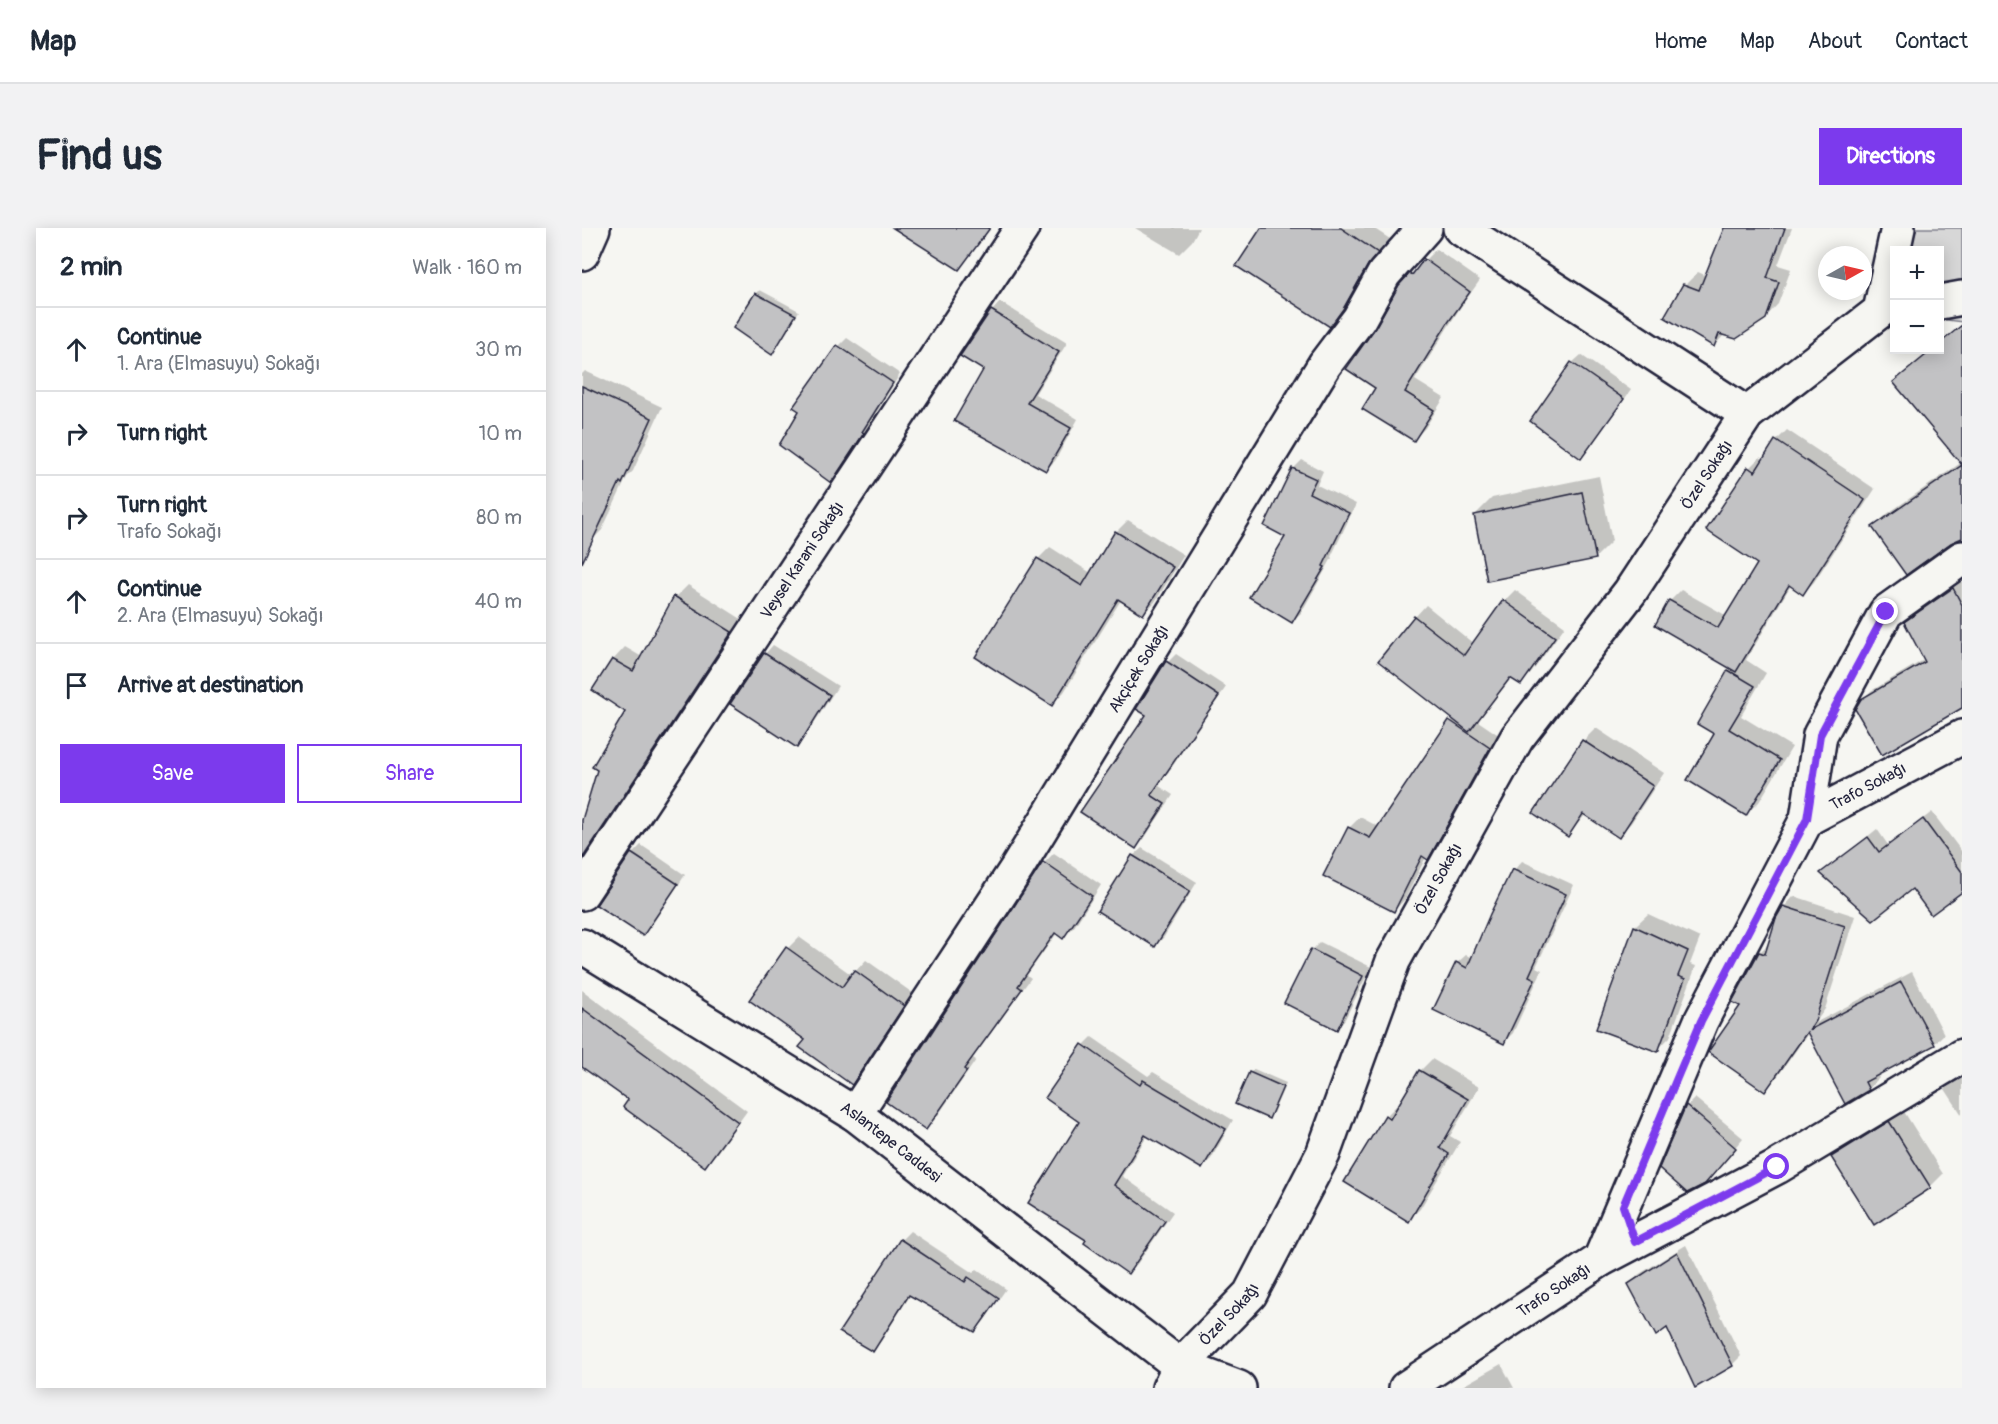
<!DOCTYPE html>
<meta charset="utf-8">
<style>
body{margin:0;font-family:Pangolin,sans-serif;background:#f2f2f3;color:#1f2937}
.controls{position:absolute;right:18px;top:18px;display:grid;overflow:hidden;border-radius:0px;box-shadow:0 3px 15px #0003}
.controls button{width:54px;height:54px;display:grid;place-items:center;padding:0;border:0;border-bottom:2px solid #e0e1e3;background:#fff;color:#1f2937;font:30px sans-serif}
.compass{position:absolute;left:1236px;top:18px;width:54px;height:54px;border-radius:50%;background:#fff;box-shadow:0 3px 15px #0003;rotate:82deg}
.stop{position:absolute;width:18px;height:18px;margin:-14px;border:4px solid #7c3aed;border-radius:50%;background:#fff}
.stop.end{background:#7c3aed;border-color:#fff;box-shadow:0 2px 6px #0008}
.list{margin:0;padding:0;list-style:none}
h2{display:flex;justify-content:space-between;align-items:center;height:78px;margin:0;padding:0 24px;font-size:26px}
h2 small{font-size:20px;font-weight:400;color:#747a83}
.list li{display:grid;grid-template-columns:39px 1fr auto;gap:18px;align-items:center;box-sizing:border-box;height:84px;padding:0 24px;border-top:2px solid #e0e1e3}
.list b{display:block;font-size:22px;white-space:nowrap}
.list p{margin:0;font-size:20px;white-space:nowrap;color:#747a83}
.list em{font-size:20px;font-style:normal;color:#747a83}
.actions{display:flex;gap:12px;padding:18px 24px}
.actions a{flex:1;padding:14px 0;border:2px solid #7c3aed;border-radius:0px;text-align:center;font-size:21px;color:#7c3aed}
.actions .main{background:#7c3aed;color:#fff}
.icon{flex:none;width:33px;height:33px;fill:none;stroke:currentColor;stroke-width:2;stroke-linecap:round;stroke-linejoin:round}
.map{position:relative;flex:none;width:1380px;height:1160px;overflow:hidden;border-radius:0px}
header{display:flex;align-items:center;gap:36px;box-sizing:border-box;height:84px;padding:0 30px;background:#fff;border-bottom:2px solid #e0e1e3}
header strong{font-size:28px}
nav{display:flex;gap:33px;margin-inline-start:auto;font-size:21px}
.intro{display:flex;align-items:center;justify-content:space-between;box-sizing:border-box;height:144px;padding:0 36px}
h1{margin:0;font-size:42px}
.button{padding:15px 27px;border-radius:0px;background:#7c3aed;color:#fff;font-size:21px;font-weight:700}
main{display:flex;gap:36px;padding:0 36px}
aside{flex:1;background:#fff;border-radius:0px;box-shadow:0 3px 15px #0003}
.map>svg:first-child{display:block}
.green{fill:#d7d7d7;stroke:#7c7c89;stroke-width:1.5}
.shadow{fill:#0003}
.building{fill:#c2c2c4;stroke:#22223b;stroke-width:1.5}
.lines{fill:none;stroke-linecap:round;stroke-linejoin:round}
.minor-casing{stroke:#22223b;stroke-width:38}
.major-casing{stroke:#22223b;stroke-width:38}
.minor{stroke:#f6f6f2;stroke-width:33}
.major{stroke:#f6f6f2;stroke-width:33}
.route{stroke:#7c3aed;stroke-width:8}
.labels{text-anchor:middle;dominant-baseline:central;stroke-width:5;stroke-linejoin:round;paint-order:stroke}
.street-label{font-size:16px;fill:#22223b;stroke:#f6f6f2}
</style>
<header>
<strong>Map</strong>
<nav><a>Home</a><a>Map</a><a>About</a><a>Contact</a></nav>
</header>
<div class="intro"><h1>Find us</h1><a class="button">Directions</a></div>
<main>
<aside>
<h2>2 min<small>Walk · 160 m</small></h2>
<ul class="list">
<li><svg class="icon" aria-label="ahead" viewBox="0 0 24 24"><path d="M12 20V5M6 11l6-6 6 6"/></svg><div><b>Continue</b><p>1. Ara (Elmasuyu) Sokağı</p></div><em>30 m</em></li>
<li><svg class="icon" aria-label="right" viewBox="0 0 24 24"><path d="M7 20v-9h11M14 6l5 5-5 5"/></svg><div><b>Turn right</b></div><em>10 m</em></li>
<li><svg class="icon" aria-label="right" viewBox="0 0 24 24"><path d="M7 20v-9h11M14 6l5 5-5 5"/></svg><div><b>Turn right</b><p>Trafo Sokağı</p></div><em>80 m</em></li>
<li><svg class="icon" aria-label="ahead" viewBox="0 0 24 24"><path d="M12 20V5M6 11l6-6 6 6"/></svg><div><b>Continue</b><p>2. Ara (Elmasuyu) Sokağı</p></div><em>40 m</em></li>
<li><svg class="icon" aria-label="arrive" viewBox="0 0 24 24"><path d="M6 21V4h12l-3 4 3 4H6"/></svg><div><b>Arrive at destination</b></div></li>
</ul>
<div class="actions"><a class="main">Save</a><a>Share</a></div>
</aside>
<div class="map">
<svg width="1380" height="1160" viewBox="0 0 1380 1160">
<rect width="100%" height="100%" fill="#f6f6f2"/>
<filter id="ink" filterUnits="userSpaceOnUse"><feTurbulence type="fractalNoise" baseFrequency=".0167" numOctaves="2"/><feDisplacementMap in="SourceGraphic" scale="12" xChannelSelector="R" yChannelSelector="G"/><feConvolveMatrix kernelMatrix="1 2 1 2 8 2 1 2 1" color-interpolation-filters="sRGB"/></filter>
<g filter="url(#ink)">
<path class="green" d="M 1316,0 L 1380,0 L 1380,94 L 1358,91 L 1358,22 L 1312,22 Z"/>
<g class="shadow">
<path d="M 351,0 L 409,0 L 377,40 Z"/>
<path d="M 553,0 L 617,0 L 610,13 L 597,26 Z"/>
<path d="M 680,0 L 791,0 L 808,11 L 798,22 L 774,66 L 747,97 Z"/>
<path d="M 1144,0 L 1210,0 L 1196,37 L 1209,41 L 1196,76 L 1183,90 L 1143,106 L 1132,118 L 1103,57 L 1116,44 L 1125,48 Z"/>
<path d="M 854,21 L 898,52 L 876,83 L 833,152 L 862,170 L 843,200 L 832,211 L 795,159 L 795,101 L 829,46 Z"/>
<path d="M 178,62 L 217,83 L 194,121 L 174,66 Z"/>
<path d="M 418,74 L 485,115 L 453,166 L 496,191 L 473,233 L 464,241 L 403,142 L 410,83 Z"/>
<path d="M 1380,96 L 1380,185 L 1313,154 L 1350,122 L 1358,122 L 1358,115 Z"/>
<path d="M 265,110 L 318,146 L 288,195 L 289,196 L 257,244 L 249,253 L 257,118 Z"/>
<path d="M 999,127 L 1049,162 L 1007,220 L 999,229 L 990,135 Z"/>
<path d="M 3,143 L 80,179 L 51,243 L 45,249 L 20,302 L 9,313 L 0,308 L 0,146 Z"/>
<path d="M 1205,202 L 1293,261 L 1232,354 L 1221,365 L 1209,357 L 1164,432 L 1184,445 L 1159,488 L 1210,519 L 1177,574 L 1164,586 L 1134,506 L 1147,443 L 1151,440 L 1075,397 L 1088,373 L 1099,362 L 1145,388 L 1177,336 L 1167,240 L 1178,229 L 1182,232 L 1194,213 Z"/>
<path d="M 720,232 L 741,243 L 735,257 L 774,276 L 749,329 L 750,330 L 719,385 L 710,393 L 705,308 L 711,241 Z"/>
<path d="M 1380,234 L 1380,308 L 1292,299 L 1305,286 Z"/>
<path d="M 1017,248 L 1030,313 L 1013,330 L 893,287 L 910,270 Z"/>
<path d="M 546,292 L 602,327 L 573,374 L 561,386 L 539,372 L 482,464 L 470,476 L 395,429 L 456,331 L 468,319 L 509,345 L 534,304 Z"/>
<path d="M 1380,352 L 1380,477 L 1280,472 L 1289,463 L 1343,431 L 1324,395 L 1332,386 Z"/>
<path d="M 106,357 L 161,392 L 9,622 L 0,631 L 0,600 L 45,484 L 31,432 L 43,419 L 60,429 L 94,369 Z"/>
<path d="M 933,362 L 983,398 L 950,444 L 939,456 L 930,449 L 896,493 L 918,508 L 857,619 L 846,630 L 844,629 L 823,671 L 812,683 L 767,600 L 778,589 L 797,599 L 872,490 L 798,433 L 833,389 L 844,377 L 892,416 L 922,373 Z"/>
<path d="M 191,417 L 256,458 L 223,509 L 215,518 L 183,426 Z"/>
<path d="M 594,426 L 644,459 L 577,558 L 591,567 L 562,611 L 554,619 L 566,487 L 586,434 Z"/>
<path d="M 1014,500 L 1082,545 L 1049,595 L 1036,608 L 1004,586 L 986,607 L 1001,513 Z"/>
<path d="M 1350,584 L 1380,624 L 1380,662 L 1240,645 L 1295,601 L 1306,617 Z"/>
<path d="M 59,617 L 103,647 L 69,698 L 61,706 L 50,626 Z"/>
<path d="M 560,620 L 615,654 L 582,709 L 573,718 L 551,628 Z"/>
<path d="M 472,625 L 519,657 L 492,699 L 481,709 L 475,705 L 445,747 L 449,750 L 391,830 L 394,832 L 354,890 L 344,900 L 462,635 Z"/>
<path d="M 940,633 L 992,657 L 954,739 L 960,742 L 931,805 L 922,814 L 875,735 L 884,727 L 891,730 L 932,642 Z"/>
<path d="M 1212,668 L 1273,688 L 1243,781 L 1233,795 L 1330,744 L 1362,806 L 1352,816 L 1295,846 L 1297,850 L 1287,860 L 1264,874 L 1227,804 L 1193,852 L 1183,862 L 1161,778 L 1178,724 L 1188,714 L 1202,679 Z"/>
<path d="M 1066,686 L 1118,710 L 1108,736 L 1114,738 L 1088,809 L 1075,822 L 1016,800 L 1053,698 Z"/>
<path d="M 217,709 L 270,747 L 284,732 L 332,766 L 281,844 L 270,855 L 225,811 L 169,772 L 206,720 Z"/>
<path d="M 738,714 L 789,739 L 763,791 L 755,800 L 730,722 Z"/>
<path d="M 0,762 L 165,883 L 134,926 L 123,937 L 48,872 L 0,838 Z"/>
<path d="M 510,809 L 566,848 L 571,844 L 651,892 L 629,931 L 620,939 L 566,907 L 540,948 L 591,984 L 555,1036 L 546,1044 L 499,894 L 502,817 Z"/>
<path d="M 850,831 L 897,859 L 868,908 L 878,914 L 838,981 L 826,992 L 804,888 L 816,876 L 818,878 L 838,843 Z"/>
<path d="M 672,841 L 704,855 L 691,885 L 687,889 L 668,845 Z"/>
<path d="M 1380,848 L 1380,887 L 1363,861 Z"/>
<path d="M 1113,870 L 1161,910 L 1131,945 L 1105,878 Z"/>
<path d="M 1321,882 L 1361,946 L 1348,959 L 1251,929 L 1264,916 Z"/>
<path d="M 328,1003 L 391,1045 L 395,1041 L 424,1061 L 402,1093 L 393,1102 L 329,1066 L 299,1113 L 291,1122 L 259,1104 L 319,1012 Z"/>
<path d="M 1104,1017 L 1159,1128 L 1150,1137 L 1086,1098 L 1048,1056 L 1056,1047 Z"/>
<path d="M 919,1136 L 932,1160 L 877,1160 Z"/>
</g>
<g class="building">
<path d="M 311,0 L 408,0 L 377,42 Z"/>
<path d="M 679,0 L 759,0 L 796,25 L 786,37 L 761,81 L 748,99 L 654,38 Z"/>
<path d="M 1142,0 L 1203,0 L 1185,50 L 1197,54 L 1184,91 L 1154,111 L 1137,106 L 1132,119 L 1082,89 L 1101,56 L 1117,62 Z"/>
<path d="M 842,31 L 888,64 L 865,96 L 823,164 L 852,182 L 832,213 L 780,181 L 793,160 L 764,141 L 793,100 L 817,57 L 828,45 L 830,47 Z"/>
<path d="M 173,65 L 214,87 L 190,127 L 151,100 Z"/>
<path d="M 409,82 L 477,124 L 445,175 L 489,200 L 464,243 L 372,193 L 401,142 L 378,128 Z"/>
<path d="M 1380,97 L 1380,310 L 1369,315 L 1324,347 L 1290,299 L 1380,237 L 1311,154 L 1350,122 L 1358,122 L 1358,115 Z"/>
<path d="M 255,117 L 311,155 L 280,204 L 282,205 L 249,255 L 197,217 L 217,183 L 211,179 Z"/>
<path d="M 989,134 L 1042,171 L 999,231 L 948,193 Z"/>
<path d="M 0,158 L 70,190 L 40,256 L 38,254 L 0,335 Z"/>
<path d="M 1193,212 L 1283,272 L 1221,367 L 1207,357 L 1154,444 L 1073,397 L 1087,372 L 1136,400 L 1175,336 L 1124,302 L 1166,239 L 1173,244 Z"/>
<path d="M 710,240 L 734,251 L 727,265 L 767,285 L 741,338 L 743,339 L 710,395 L 667,369 L 703,309 L 682,298 Z"/>
<path d="M 1000,264 L 1014,331 L 905,353 L 892,287 Z"/>
<path d="M 533,303 L 591,339 L 561,387 L 536,371 L 470,478 L 393,429 L 455,330 L 500,358 Z"/>
<path d="M 1371,360 L 1380,377 L 1380,480 L 1300,527 L 1273,481 L 1279,471 L 1343,434 L 1322,394 Z"/>
<path d="M 92,368 L 150,404 L 0,631 L 0,592 L 15,542 L 10,539 L 43,484 L 10,462 L 30,431 L 51,443 Z"/>
<path d="M 921,372 L 973,409 L 939,457 L 928,450 L 887,504 L 796,433 L 832,388 L 882,427 Z"/>
<path d="M 182,425 L 248,467 L 215,520 L 148,476 Z"/>
<path d="M 584,433 L 637,468 L 569,567 L 583,576 L 554,621 L 498,584 L 564,487 L 554,481 Z"/>
<path d="M 1146,442 L 1173,458 L 1147,501 L 1198,532 L 1164,588 L 1105,552 L 1132,506 L 1115,496 Z"/>
<path d="M 867,492 L 908,520 L 846,632 L 840,628 L 812,684 L 741,648 L 766,599 L 788,610 Z"/>
<path d="M 1000,512 L 1071,558 L 1037,610 L 1001,586 L 986,609 L 951,585 Z"/>
<path d="M 1341,591 L 1380,644 L 1380,664 L 1349,687 L 1330,661 L 1291,692 L 1238,645 L 1286,609 L 1297,624 Z"/>
<path d="M 49,625 L 96,656 L 61,708 L 14,677 Z"/>
<path d="M 550,627 L 608,663 L 573,719 L 515,683 Z"/>
<path d="M 461,634 L 510,668 L 481,711 L 473,705 L 436,758 L 440,761 L 382,841 L 385,843 L 344,902 L 304,874 Z"/>
<path d="M 930,641 L 984,666 L 947,748 L 953,751 L 922,816 L 851,782 L 874,734 L 885,740 L 908,686 Z"/>
<path d="M 1201,678 L 1263,698 L 1233,793 L 1227,802 L 1319,754 L 1353,817 L 1283,854 L 1287,862 L 1263,876 L 1225,804 L 1183,864 L 1126,824 L 1158,778 L 1150,774 L 1177,724 L 1183,726 L 1194,690 Z"/>
<path d="M 1052,698 L 1106,723 L 1096,748 L 1103,751 L 1076,824 L 1014,801 Z"/>
<path d="M 204,719 L 260,759 L 272,742 L 322,778 L 270,857 L 217,819 L 223,812 L 167,772 Z"/>
<path d="M 729,721 L 781,748 L 755,802 L 702,775 Z"/>
<path d="M 0,780 L 156,894 L 123,939 L 41,879 L 46,872 L 0,839 Z"/>
<path d="M 500,816 L 558,857 L 561,852 L 644,901 L 620,941 L 563,907 L 532,957 L 583,993 L 546,1046 L 502,1015 L 504,1012 L 446,975 L 497,894 L 463,870 Z"/>
<path d="M 837,842 L 886,871 L 858,920 L 867,926 L 827,994 L 762,954 L 803,887 L 808,891 Z"/>
<path d="M 667,844 L 701,859 L 687,891 L 653,876 Z"/>
<path d="M 1104,877 L 1154,920 L 1123,956 L 1105,965 L 1077,940 Z"/>
<path d="M 1307,893 L 1349,960 L 1292,997 L 1249,929 Z"/>
<path d="M 318,1011 L 383,1054 L 386,1049 L 417,1070 L 393,1104 L 327,1067 L 291,1124 L 257,1104 Z"/>
<path d="M 1095,1024 L 1151,1138 L 1113,1160 L 1085,1100 L 1074,1108 L 1046,1056 Z"/>
</g>
<g class="lines">
<defs>
<g id="minor">
<path d="M 878,0 L 1165,186"/>
<path d="M 1358,74 L 1380,70"/>
<path d="M 1225,591 L 1238,507 L 1304,384 L 1380,330"/>
<path id="s1" d="M 0,665 L 440,0"/>
<path id="s2" d="M 0,718 L 273,886 L 598,1138 L 624,1160"/>
<path id="s3" d="M 273,886 L 435,640 L 743,136 L 777,91 L 802,46 L 843,0"/>
<path d="M 1018,1032 L 1195,939 L 1380,828"/>
<path d="M 606,1141 L 657,1160"/>
<path id="s4" d="M 587,1160 L 598,1138 L 668,1066 L 741,926 L 811,733 L 935,510 L 1048,364 L 1165,186 L 1298,83 L 1316,0"/>
<path id="s5" d="M 824,1160 L 1018,1032 L 1119,793 L 1225,591 L 1380,509"/>
</g>
<path id="major" d="M 0,25 L 11,0"/>
</defs>
<use href="#minor" class="minor-casing"/>
<use href="#major" class="major-casing"/>
<use href="#minor" class="minor"/>
<use href="#major" class="major"/>
</g>
</g>
<g class="lines" filter="url(#ink)">
<path class="route" d="M 1195,939 L 1053,1014 L 1041,978 L 1119,793 L 1225,591 L 1238,507 L 1304,384"/>
</g>
<g class="labels">
<g class="street-label">
<text stroke="none"><textPath href="#s4" startOffset="1068">Özel Sokağı</textPath></text>
<text stroke="none"><textPath href="#s1" startOffset="399">Veysel Karani Sokağı</textPath></text>
<text stroke="none"><textPath href="#s3" startOffset="528">Akçiçek Sokağı</textPath></text>
<text stroke="none"><textPath href="#s5" startOffset="789">Trafo Sokağı</textPath></text>
<text stroke="none"><textPath href="#s4" startOffset="582">Özel Sokağı</textPath></text>
<text stroke="none"><textPath href="#s2" startOffset="366">Aslantepe Caddesi</textPath></text>
<text stroke="none"><textPath href="#s5" startOffset="177">Trafo Sokağı</textPath></text>
<text stroke="none"><textPath href="#s4" startOffset="96">Özel Sokağı</textPath></text>
</g>
</g>
</svg>
<div class="controls">
<button>+</button>
<button>−</button>
</div>
<svg class="compass" viewBox="-18 -18 36 36"><path d="M0-13l5 13h-10z" fill="#e53935"/><path d="M0 13l5-13h-10z" fill="#747a83"/></svg>
<div class="stop" style="left:1195px;top:939px"></div>
<div class="stop end" style="left:1304px;top:384px"></div>
</div>
</main>
